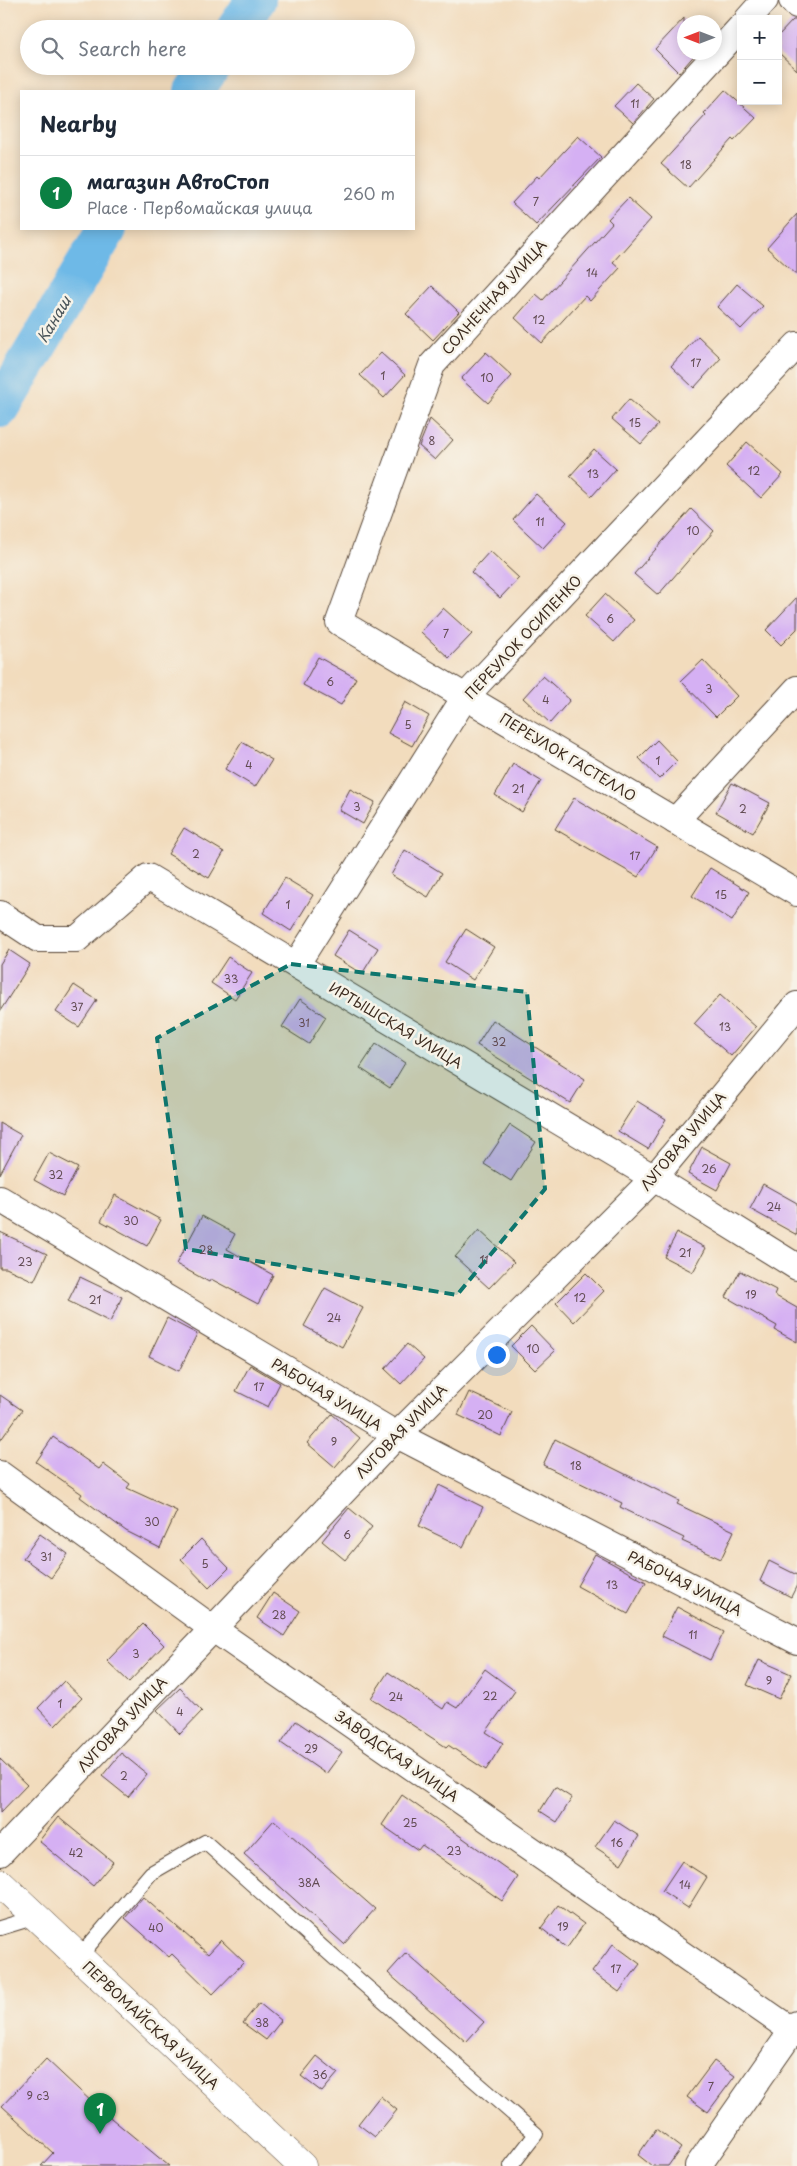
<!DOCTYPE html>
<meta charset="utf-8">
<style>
body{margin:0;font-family:"Playpen Sans",sans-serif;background:#f2f2f3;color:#1f2937}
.controls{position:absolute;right:15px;top:15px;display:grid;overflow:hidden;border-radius:0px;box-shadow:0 2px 12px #0003}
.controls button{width:45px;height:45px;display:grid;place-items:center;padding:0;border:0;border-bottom:1px solid #e0e1e3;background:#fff;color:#1f2937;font:25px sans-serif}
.compass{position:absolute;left:677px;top:15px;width:45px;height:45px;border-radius:50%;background:#fff;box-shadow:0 2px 12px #0003;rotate:270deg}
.you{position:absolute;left:496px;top:1354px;width:18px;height:18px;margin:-12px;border:4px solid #fff;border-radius:50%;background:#1a73e8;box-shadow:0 0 0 8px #1a73e833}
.badge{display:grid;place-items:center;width:32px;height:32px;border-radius:50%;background:#0b8043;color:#fff;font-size:16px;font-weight:700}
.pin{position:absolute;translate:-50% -41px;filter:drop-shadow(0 1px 2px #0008)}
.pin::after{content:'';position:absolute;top:26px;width:18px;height:15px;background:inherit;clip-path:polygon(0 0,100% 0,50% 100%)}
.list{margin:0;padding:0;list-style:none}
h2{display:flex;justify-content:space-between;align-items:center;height:65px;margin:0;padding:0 20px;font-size:21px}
h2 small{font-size:16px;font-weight:400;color:#747a83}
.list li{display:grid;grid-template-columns:32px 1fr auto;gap:15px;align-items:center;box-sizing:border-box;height:75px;padding:0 20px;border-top:1px solid #e0e1e3}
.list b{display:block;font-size:19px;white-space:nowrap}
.list p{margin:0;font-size:16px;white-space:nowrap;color:#747a83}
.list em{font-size:16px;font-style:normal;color:#747a83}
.icon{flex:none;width:28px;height:28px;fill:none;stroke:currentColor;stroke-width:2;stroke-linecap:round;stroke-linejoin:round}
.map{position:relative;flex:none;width:797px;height:2166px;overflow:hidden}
.search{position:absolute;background:#fff;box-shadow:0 2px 12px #0003;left:20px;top:20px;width:395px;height:55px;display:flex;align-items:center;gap:12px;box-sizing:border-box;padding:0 18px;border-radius:28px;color:#747a83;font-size:19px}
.panel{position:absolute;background:#fff;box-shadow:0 2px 12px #0003;left:20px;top:90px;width:395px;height:140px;border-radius:0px}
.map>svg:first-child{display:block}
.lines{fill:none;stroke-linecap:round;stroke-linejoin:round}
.river{stroke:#6eb9e7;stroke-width:40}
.building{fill:#d5b0f3}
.service-casing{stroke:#564536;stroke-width:16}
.minor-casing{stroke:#564536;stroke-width:28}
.primary-casing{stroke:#564536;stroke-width:29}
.service{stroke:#fff;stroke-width:14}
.minor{stroke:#fff;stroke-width:26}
.primary{stroke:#fff;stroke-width:28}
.marked{fill:#0f766e;fill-opacity:0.2;stroke:#0f766e;stroke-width:4;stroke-dasharray:10 6;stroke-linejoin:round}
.labels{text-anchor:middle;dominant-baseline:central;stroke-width:5;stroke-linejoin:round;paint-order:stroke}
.number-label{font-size:11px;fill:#624c53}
.street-label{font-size:14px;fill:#3b2a1e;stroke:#f7f3e8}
.water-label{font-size:15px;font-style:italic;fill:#4a555a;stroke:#f7f3e8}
</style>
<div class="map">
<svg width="797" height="2166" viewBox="0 0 797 2166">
<rect width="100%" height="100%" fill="#f7f3e8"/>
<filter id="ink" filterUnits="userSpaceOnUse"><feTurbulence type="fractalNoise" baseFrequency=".02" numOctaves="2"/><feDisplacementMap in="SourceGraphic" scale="10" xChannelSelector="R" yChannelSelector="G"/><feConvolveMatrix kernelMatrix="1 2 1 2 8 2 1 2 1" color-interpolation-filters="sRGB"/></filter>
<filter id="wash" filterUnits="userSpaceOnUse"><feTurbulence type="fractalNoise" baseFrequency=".0096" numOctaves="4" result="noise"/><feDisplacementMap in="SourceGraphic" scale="20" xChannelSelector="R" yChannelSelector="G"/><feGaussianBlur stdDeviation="1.12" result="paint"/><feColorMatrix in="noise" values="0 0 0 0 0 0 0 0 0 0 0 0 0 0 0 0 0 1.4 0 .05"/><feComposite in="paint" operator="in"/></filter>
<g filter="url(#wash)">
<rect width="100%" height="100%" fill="#f2dcbd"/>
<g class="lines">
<g class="river">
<path d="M 236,29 L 256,0"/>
<path d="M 194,91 L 211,66"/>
<path d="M 0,408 L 107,229"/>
</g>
</g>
<g id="blocks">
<g class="building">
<path d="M 684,18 L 684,52 L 697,52 L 679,73 L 655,49 Z"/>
<path d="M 793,20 L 797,20 L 797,70 L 778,52 L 778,36 Z"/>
<path d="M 636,83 L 654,99 L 633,123 L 614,106 Z"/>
<path d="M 725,90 L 756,118 L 734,141 L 732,139 L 688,188 L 661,164 L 706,115 L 704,113 Z"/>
<path d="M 578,136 L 601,157 L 536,225 L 512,203 L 537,176 L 539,178 Z"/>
<path d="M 628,198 L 651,219 L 613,262 L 620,268 L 590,301 L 585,296 L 542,343 L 515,318 L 536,294 L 543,300 L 612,223 L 608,219 Z"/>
<path d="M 797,214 L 797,275 L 767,248 Z"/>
<path d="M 737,284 L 763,306 L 741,329 L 717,307 Z"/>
<path d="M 432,286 L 459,312 L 433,340 L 406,314 Z"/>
<path d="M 698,336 L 721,358 L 694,388 L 671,366 Z"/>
<path d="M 486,352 L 512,376 L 488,403 L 461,379 Z"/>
<path d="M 381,353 L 405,375 L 384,398 L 360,375 Z"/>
<path d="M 629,399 L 658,425 L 641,444 L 612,419 Z"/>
<path d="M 430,419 L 453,440 L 435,460 L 419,446 Z"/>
<path d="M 747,442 L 783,474 L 761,498 L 726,466 Z"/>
<path d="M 594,449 L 616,469 L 592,496 L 570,476 Z"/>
<path d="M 536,494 L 567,522 L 543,548 L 513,520 Z"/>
<path d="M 691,509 L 714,531 L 658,595 L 634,574 Z"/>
<path d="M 490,551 L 519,578 L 500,598 L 471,572 Z"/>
<path d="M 605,594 L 634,620 L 614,642 L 585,616 Z"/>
<path d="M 797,597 L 797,629 L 781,645 L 766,630 Z"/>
<path d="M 443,608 L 472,634 L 449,658 L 421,632 Z"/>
<path d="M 318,657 L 356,678 L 341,705 L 303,685 Z"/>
<path d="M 703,660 L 737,696 L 716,717 L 681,681 Z"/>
<path d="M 543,676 L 570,700 L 550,723 L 523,698 Z"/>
<path d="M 405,702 L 429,716 L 412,746 L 388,733 Z"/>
<path d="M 657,740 L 677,761 L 659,779 L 639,758 Z"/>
<path d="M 242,742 L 272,760 L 255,787 L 225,769 Z"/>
<path d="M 513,764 L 541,781 L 522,812 L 495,795 Z"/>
<path d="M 732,783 L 770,803 L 753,833 L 716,812 Z"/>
<path d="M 350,789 L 375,802 L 363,824 L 339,810 Z"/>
<path d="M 574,798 L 657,847 L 638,877 L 555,829 Z"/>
<path d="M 184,828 L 224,852 L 209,878 L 168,854 Z"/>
<path d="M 405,850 L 442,873 L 428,897 L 391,875 Z"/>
<path d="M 710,868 L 749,892 L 732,921 L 692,896 Z"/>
<path d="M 285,878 L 313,895 L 291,931 L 263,913 Z"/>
<path d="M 466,929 L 494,947 L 473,980 L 445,962 Z"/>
<path d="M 349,930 L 378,948 L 362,974 L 333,956 Z"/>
<path d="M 9,950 L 30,964 L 0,1011 L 0,964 Z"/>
<path d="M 228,957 L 252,973 L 235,999 L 211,983 Z"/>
<path d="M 74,985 L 97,1000 L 79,1027 L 56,1012 Z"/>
<path d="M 720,995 L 756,1027 L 731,1056 L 694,1024 Z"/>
<path d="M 300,999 L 326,1017 L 309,1044 L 282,1027 Z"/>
<path d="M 493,1020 L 585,1079 L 570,1103 L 477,1045 Z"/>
<path d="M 376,1044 L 405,1063 L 390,1088 L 360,1068 Z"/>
<path d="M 637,1101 L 666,1119 L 648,1149 L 618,1131 Z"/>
<path d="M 0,1123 L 21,1135 L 0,1174 Z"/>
<path d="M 510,1125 L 536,1142 L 511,1181 L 484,1164 Z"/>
<path d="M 702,1147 L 731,1163 L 717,1190 L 688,1174 Z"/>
<path d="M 49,1153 L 78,1168 L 63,1196 L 34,1180 Z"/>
<path d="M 763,1184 L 797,1203 L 797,1235 L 750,1209 Z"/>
<path d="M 115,1195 L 161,1220 L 147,1246 L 101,1221 Z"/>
<path d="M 202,1216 L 235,1234 L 227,1249 L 273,1275 L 258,1304 L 211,1279 L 209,1282 L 176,1264 Z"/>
<path d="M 479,1230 L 514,1262 L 489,1288 L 455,1257 Z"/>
<path d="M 0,1232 L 47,1254 L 34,1281 L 6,1268 L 0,1268 Z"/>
<path d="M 677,1233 L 706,1248 L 693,1272 L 664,1257 Z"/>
<path d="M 740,1271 L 776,1290 L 774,1295 L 797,1308 L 797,1342 L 775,1330 L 777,1326 L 726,1297 Z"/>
<path d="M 586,1273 L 604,1291 L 574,1322 L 556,1303 Z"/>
<path d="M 80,1277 L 122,1297 L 110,1322 L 68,1301 Z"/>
<path d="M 325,1288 L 363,1308 L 342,1347 L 304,1326 Z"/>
<path d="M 167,1318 L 197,1334 L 179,1371 L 149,1356 Z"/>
<path d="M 531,1326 L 555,1351 L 535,1370 L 511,1346 Z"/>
<path d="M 407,1344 L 424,1359 L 401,1384 L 385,1369 Z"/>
<path d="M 250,1365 L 280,1383 L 268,1407 L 236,1391 Z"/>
<path d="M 469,1392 L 512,1412 L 501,1436 L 458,1415 Z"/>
<path d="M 0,1395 L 22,1410 L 0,1441 Z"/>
<path d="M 332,1414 L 360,1438 L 335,1467 L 307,1443 Z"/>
<path d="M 53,1437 L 99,1469 L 103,1464 L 130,1484 L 127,1488 L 177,1511 L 160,1548 L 126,1531 L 80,1497 L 82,1494 L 36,1462 Z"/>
<path d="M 555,1439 L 679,1501 L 677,1504 L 734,1531 L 721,1559 L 682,1541 L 684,1538 L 620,1507 L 622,1503 L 543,1465 Z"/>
<path d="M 439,1485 L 483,1507 L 463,1547 L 419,1526 Z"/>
<path d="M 349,1508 L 372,1527 L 345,1560 L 322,1541 Z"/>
<path d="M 40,1534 L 68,1554 L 51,1578 L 23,1558 Z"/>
<path d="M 201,1539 L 229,1568 L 209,1588 L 181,1559 Z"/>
<path d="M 595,1554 L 646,1582 L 628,1614 L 577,1586 Z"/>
<path d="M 769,1561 L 797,1575 L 797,1585 L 791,1597 L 760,1581 Z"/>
<path d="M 273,1593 L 300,1611 L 284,1636 L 257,1618 Z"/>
<path d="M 677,1607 L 724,1632 L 710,1660 L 662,1636 Z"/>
<path d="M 143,1624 L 164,1645 L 129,1682 L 107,1661 Z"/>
<path d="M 759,1660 L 791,1674 L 779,1699 L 747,1685 Z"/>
<path d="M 485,1669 L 515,1691 L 486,1732 L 503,1743 L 486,1770 L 448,1745 L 446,1747 L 371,1698 L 388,1672 L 443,1709 L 447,1702 L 457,1708 Z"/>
<path d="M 64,1681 L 82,1698 L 55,1726 L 38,1708 Z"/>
<path d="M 180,1688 L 202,1711 L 180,1734 L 157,1710 Z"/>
<path d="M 296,1721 L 342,1752 L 326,1774 L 281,1743 Z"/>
<path d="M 121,1753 L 147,1774 L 128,1797 L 102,1776 Z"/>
<path d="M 0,1759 L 27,1785 L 0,1813 Z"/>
<path d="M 555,1787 L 572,1798 L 557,1822 L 540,1811 Z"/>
<path d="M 402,1795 L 518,1877 L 502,1901 L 422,1845 L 418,1850 L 382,1825 Z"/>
<path d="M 58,1817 L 113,1862 L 93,1886 L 39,1841 Z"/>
<path d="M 274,1820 L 375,1909 L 344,1944 L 244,1854 Z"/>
<path d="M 614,1820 L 639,1836 L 621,1864 L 595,1847 Z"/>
<path d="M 682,1861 L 707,1877 L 688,1908 L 662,1891 Z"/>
<path d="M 143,1897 L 208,1954 L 221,1940 L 244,1962 L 213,1994 L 172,1954 L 169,1957 L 125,1918 Z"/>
<path d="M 558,1905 L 584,1924 L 567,1948 L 541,1928 Z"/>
<path d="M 613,1944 L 640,1964 L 619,1992 L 592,1972 Z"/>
<path d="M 406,1953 L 484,2022 L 466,2042 L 388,1973 Z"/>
<path d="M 259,2003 L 281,2021 L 266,2040 L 243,2023 Z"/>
<path d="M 317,2056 L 338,2073 L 322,2092 L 301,2076 Z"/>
<path d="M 46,2059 L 94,2104 L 169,2166 L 41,2166 L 53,2153 L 2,2106 Z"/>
<path d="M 714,2061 L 735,2076 L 708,2112 L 687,2097 Z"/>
<path d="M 380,2096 L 397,2110 L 375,2137 L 358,2124 Z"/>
<path d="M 656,2129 L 681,2148 L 668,2166 L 652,2166 L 638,2155 Z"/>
</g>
</g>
</g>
<g filter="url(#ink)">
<use href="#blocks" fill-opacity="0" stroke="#564536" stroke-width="1"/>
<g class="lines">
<defs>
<g id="service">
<path d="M 0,1928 L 36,1917"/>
<path d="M 79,1957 L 151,1873 L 205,1842 L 360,1981 L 536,2134 L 511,2166"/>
</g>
<g id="minor">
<path d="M 792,0 L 797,5"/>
<path d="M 748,19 L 765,0"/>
<path d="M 741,27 L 432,365 L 339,622 L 797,893"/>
<path d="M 675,821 L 797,689"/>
<path d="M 0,914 L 38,939 L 77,939 L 148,877 L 654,1178 L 797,1267"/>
<path d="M 296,965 L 465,697 L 797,345"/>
<path d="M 0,1199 L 397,1435 L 797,1641"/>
<path d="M 0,1474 L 212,1628 L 797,2034"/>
<path d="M 0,1853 L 397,1435 L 654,1178 L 797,1005"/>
<path d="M 698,2166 L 797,2024"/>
</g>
<path id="primary" d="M 0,1883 L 302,2166"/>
</defs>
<use href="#service" class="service-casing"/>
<use href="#minor" class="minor-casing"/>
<use href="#primary" class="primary-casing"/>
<use href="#service" class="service"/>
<use href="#minor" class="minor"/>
<use href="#primary" class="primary"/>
</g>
</g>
<path class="marked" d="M 291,964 L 527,992 L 545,1189 L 457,1295 L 186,1249 L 157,1038 Z"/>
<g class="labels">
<g class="number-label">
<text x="635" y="103">11</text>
<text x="686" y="164">18</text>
<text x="536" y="201">7</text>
<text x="592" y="272">14</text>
<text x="539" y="319">12</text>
<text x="696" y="362">17</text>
<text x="383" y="375">1</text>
<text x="487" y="377">10</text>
<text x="635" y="422">15</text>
<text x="432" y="440">8</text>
<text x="754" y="470">12</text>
<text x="593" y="473">13</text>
<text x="540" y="521">11</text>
<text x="693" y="530">10</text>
<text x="610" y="618">6</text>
<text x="446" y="633">7</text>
<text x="330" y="681">6</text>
<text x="709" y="688">3</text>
<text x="546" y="699">4</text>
<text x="408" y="724">5</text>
<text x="658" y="760">1</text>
<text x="249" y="764">4</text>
<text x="518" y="788">21</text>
<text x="357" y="806">3</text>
<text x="743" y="808">2</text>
<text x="196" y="853">2</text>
<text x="635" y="855">17</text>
<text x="721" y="894">15</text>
<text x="288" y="904">1</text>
<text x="231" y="978">33</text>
<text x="77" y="1006">37</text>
<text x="304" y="1022">31</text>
<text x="725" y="1026">13</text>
<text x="499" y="1041">32</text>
<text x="709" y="1168">26</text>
<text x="56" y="1174">32</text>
<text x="774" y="1206">24</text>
<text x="131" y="1220">30</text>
<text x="206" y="1249">28</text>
<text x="685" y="1252">21</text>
<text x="484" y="1259">11</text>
<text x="25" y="1261">23</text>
<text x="751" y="1294">19</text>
<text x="580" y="1297">12</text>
<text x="95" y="1299">21</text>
<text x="334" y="1317">24</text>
<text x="533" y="1348">10</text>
<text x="259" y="1386">17</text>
<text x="485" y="1414">20</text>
<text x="334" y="1441">9</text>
<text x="576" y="1465">18</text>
<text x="152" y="1521">30</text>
<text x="347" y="1534">6</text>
<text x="46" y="1556">31</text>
<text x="205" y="1563">5</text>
<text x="612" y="1584">13</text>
<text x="279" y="1614">28</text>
<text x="693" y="1634">11</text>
<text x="136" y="1653">3</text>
<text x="769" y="1680">9</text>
<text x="490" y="1695">22</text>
<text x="396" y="1696">24</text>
<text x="60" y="1703">1</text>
<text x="180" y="1711">4</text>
<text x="311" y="1748">29</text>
<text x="124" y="1775">2</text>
<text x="410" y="1822">25</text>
<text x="617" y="1842">16</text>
<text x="454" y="1850">23</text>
<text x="76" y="1852">42</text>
<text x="309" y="1882">38А</text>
<text x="685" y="1884">14</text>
<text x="563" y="1926">19</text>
<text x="156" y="1927">40</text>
<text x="616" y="1968">17</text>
<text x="262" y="2022">38</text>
<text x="320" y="2074">36</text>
<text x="711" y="2086">7</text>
<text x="38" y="2095">9 с3</text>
</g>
<g class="street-label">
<text transform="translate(494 297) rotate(-48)">СОЛНЕЧНАЯ УЛИЦА</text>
<text transform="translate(523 637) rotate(-47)">ПЕРЕУЛОК ОСИПЕНКО</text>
<text transform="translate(568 757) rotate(31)">ПЕРЕУЛОК ГАСТЕЛЛО</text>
<text transform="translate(396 1025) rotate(31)">ИРТЫШСКАЯ УЛИЦА</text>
<text transform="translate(683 1141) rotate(-50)">ЛУГОВАЯ УЛИЦА</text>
<text transform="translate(327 1394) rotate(31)">РАБОЧАЯ УЛИЦА</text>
<text transform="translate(401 1431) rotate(-46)">ЛУГОВАЯ УЛИЦА</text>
<text transform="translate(685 1583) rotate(27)">РАБОЧАЯ УЛИЦА</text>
<text transform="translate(122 1724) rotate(-47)">ЛУГОВАЯ УЛИЦА</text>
<text transform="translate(397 1756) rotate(35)">ЗАВОДСКАЯ УЛИЦА</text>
<text transform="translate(151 2025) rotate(43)">ПЕРВОМАЙСКАЯ УЛИЦА</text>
</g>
<g class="water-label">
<text transform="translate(53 319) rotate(-59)">Канаш</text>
</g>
</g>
</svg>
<div class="controls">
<button>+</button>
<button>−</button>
</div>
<svg class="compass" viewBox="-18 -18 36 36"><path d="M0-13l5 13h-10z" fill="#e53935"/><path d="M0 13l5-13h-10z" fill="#747a83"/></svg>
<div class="you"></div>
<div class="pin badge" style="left:100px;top:2134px">1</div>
<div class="search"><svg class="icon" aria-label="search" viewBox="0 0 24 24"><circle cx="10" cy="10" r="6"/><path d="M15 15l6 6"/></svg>Search here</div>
<section class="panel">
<h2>Nearby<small></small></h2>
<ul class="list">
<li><span class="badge">1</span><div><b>магазин АвтоСтоп</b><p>Place · Первомайская улица</p></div><em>260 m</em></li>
</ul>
</section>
</div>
